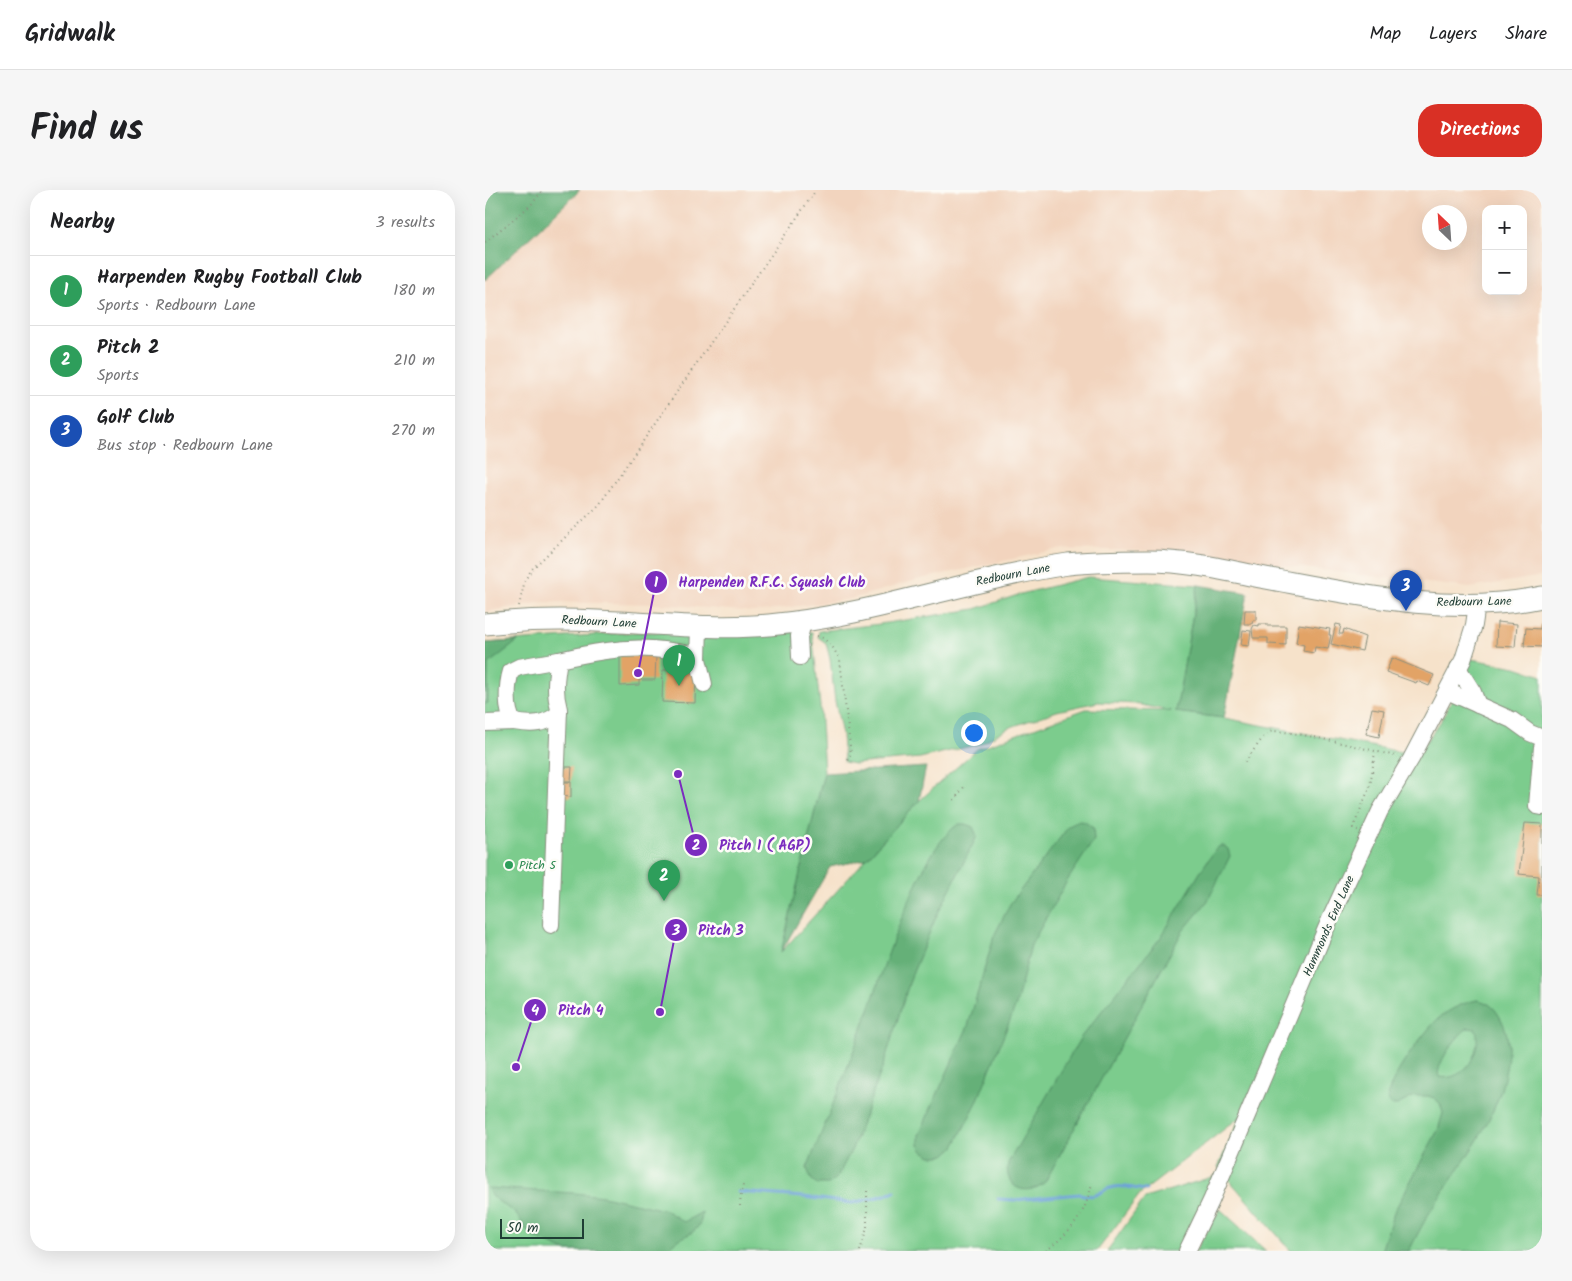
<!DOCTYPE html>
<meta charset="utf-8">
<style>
body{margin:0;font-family:Kalam,sans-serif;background:#f6f6f6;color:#202124}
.controls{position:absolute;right:15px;top:15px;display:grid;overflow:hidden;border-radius:10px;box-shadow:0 5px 20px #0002}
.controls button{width:45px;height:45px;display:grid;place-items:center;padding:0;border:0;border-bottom:1px solid #e0e0e0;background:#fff;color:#202124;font:25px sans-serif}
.compass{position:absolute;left:937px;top:15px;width:45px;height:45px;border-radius:50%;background:#fff;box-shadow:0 5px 20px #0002;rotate:335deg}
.scale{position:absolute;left:15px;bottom:12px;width:84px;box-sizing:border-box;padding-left:5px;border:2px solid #1f3d34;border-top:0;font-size:14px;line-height:18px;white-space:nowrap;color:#1f3d34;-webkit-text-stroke:4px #fdfcf7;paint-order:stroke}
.you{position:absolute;left:488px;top:542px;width:18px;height:18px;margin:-12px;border:4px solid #fff;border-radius:50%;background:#1a73e8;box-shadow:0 0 0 8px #1a73e833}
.badge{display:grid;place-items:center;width:32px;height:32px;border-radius:50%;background:#d93025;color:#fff;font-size:16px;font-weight:700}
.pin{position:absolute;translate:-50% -41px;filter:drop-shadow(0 1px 2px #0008)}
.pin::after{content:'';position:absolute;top:26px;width:18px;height:15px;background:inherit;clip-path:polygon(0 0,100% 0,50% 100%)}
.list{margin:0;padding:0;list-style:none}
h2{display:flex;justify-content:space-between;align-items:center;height:65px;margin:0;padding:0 20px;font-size:21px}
h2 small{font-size:16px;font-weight:400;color:#757577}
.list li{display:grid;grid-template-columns:32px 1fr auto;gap:15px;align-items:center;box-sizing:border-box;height:70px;padding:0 20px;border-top:1px solid #e0e0e0}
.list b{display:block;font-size:19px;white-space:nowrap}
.list p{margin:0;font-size:16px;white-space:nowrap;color:#757577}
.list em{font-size:16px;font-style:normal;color:#757577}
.map{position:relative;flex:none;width:1057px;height:1061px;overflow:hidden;border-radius:20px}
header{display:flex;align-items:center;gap:30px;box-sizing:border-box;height:70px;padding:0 25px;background:#fff;border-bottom:1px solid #e0e0e0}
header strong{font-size:24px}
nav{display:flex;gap:28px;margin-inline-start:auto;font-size:18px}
.intro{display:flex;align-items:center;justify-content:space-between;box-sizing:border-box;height:120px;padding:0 30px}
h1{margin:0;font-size:35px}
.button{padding:12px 22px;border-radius:20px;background:#d93025;color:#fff;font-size:18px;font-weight:700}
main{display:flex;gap:30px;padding:0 30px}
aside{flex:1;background:#fff;border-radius:20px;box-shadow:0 5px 20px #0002}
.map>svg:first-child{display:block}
.built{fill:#f2d4be;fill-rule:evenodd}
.green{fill:#7ccc8d;stroke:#4e8460}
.forest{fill:#65b078;stroke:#427656;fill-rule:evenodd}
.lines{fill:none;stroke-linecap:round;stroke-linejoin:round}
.stream{stroke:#6da1d9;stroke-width:3}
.building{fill:#e2a366}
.minor-casing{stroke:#8a907f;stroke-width:18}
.major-casing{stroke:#8a907f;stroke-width:23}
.path{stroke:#8a907f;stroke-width:2;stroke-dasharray:1 4;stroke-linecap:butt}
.minor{stroke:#fff;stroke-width:16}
.major{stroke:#fff;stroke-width:21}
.leisure-dot{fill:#2e9e5b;stroke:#fdfcf7;stroke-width:2}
.labels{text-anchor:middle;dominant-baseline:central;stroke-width:5;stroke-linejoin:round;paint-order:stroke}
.street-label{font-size:12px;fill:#1f3d34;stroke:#fdfcf7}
.leisure-label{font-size:12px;fill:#27864d;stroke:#fdfcf7;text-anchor:start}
.leader{fill:none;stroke:#7b2cbf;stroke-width:2}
.callout-dot{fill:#7b2cbf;stroke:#fdfcf7;stroke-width:2}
.mark-label{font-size:15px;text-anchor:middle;font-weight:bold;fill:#fff}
.callout-label{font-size:14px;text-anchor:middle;font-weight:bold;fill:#7b2cbf;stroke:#fdfcf7;stroke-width:5;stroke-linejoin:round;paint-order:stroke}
</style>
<header>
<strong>Gridwalk</strong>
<nav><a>Map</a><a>Layers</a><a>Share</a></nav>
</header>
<div class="intro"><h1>Find us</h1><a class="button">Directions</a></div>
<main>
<aside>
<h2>Nearby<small>3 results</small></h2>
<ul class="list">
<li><span class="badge" style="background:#2e9e5b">1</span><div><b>Harpenden Rugby Football Club</b><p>Sports · Redbourn Lane</p></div><em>180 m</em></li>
<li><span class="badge" style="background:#2e9e5b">2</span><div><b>Pitch 2</b><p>Sports</p></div><em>210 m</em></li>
<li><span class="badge" style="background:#1a4fb4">3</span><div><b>Golf Club</b><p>Bus stop · Redbourn Lane</p></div><em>270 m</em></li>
</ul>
</aside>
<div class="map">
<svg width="1057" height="1061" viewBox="0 0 1057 1061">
<rect width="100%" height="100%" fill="#fdfcf7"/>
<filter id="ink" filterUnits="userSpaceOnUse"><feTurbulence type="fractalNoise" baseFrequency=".02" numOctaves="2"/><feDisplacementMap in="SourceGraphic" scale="10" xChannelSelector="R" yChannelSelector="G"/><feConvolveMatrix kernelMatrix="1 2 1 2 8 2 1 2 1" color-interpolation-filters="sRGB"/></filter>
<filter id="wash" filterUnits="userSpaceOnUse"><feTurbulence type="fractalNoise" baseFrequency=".0096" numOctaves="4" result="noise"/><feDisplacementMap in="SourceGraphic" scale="20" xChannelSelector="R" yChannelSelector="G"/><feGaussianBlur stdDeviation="1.12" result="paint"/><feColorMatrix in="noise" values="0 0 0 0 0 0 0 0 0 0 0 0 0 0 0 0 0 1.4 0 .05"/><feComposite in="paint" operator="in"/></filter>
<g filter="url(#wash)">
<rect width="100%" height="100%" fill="#f6e2ca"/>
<path class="built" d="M 0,0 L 1057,0 L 1057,386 L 985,398 L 677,361 L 573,359 L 435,389 L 366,409 L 269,422 L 176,414 L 58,412 L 0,422 ZM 1001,19 L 1038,19 L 1038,101 L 1001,101 ZM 944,22 L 974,22 L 974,52 L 944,52 Z"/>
<g class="green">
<path d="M 603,387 L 713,395 L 691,522 L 739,528 L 932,565 L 958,528 L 986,469 L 1031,477 L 1057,486 L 1057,1061 L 806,1061 L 733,977 L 755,927 L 655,1004 L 612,1061 L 0,1061 L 0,514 L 2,513 L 1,453 L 150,442 L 327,442 L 335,516 L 339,583 L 297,761 L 434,611 L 492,559 L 601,519 L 686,521 L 651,514 L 613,512 L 572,521 L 523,538 L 495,554 L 435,568 L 369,574 L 359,572 L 357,545 L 350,511 L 345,469 L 341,453 L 333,447 L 334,441 L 395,434 L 490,419 L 536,404 Z"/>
<path d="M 730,986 L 692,1061 L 622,1061 L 660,1008 Z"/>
<path d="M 735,1019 L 781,1061 L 710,1061 Z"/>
</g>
<g class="forest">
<path d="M 0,0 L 95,0 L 0,90 Z"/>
<path d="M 713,395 L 763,403 L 739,528 L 691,522 Z"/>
<path d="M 33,451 L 3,474 L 3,513 L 0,514 L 0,453 Z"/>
<path d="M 441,577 L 434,611 L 381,669 L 345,677 L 296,762 L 339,583 Z"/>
<path d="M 594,631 L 600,632 L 608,638 L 609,650 L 582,691 L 546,755 L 531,815 L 492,912 L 469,957 L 460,965 L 454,966 L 445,966 L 437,960 L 434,955 L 434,945 L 483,836 L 509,746 L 525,714 L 584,636 Z"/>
<path d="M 474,634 L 480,634 L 488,637 L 492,646 L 451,727 L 426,787 L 399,873 L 367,959 L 353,986 L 344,994 L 332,994 L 326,989 L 322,978 C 342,930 361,882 379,833 C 397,787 433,658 474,634 Z"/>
<path d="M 735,656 L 739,656 L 743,659 L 745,666 L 722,712 L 697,742 L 560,992 C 542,1008 518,998 523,973 L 596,847 L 676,747 L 719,676 L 731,659 Z"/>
<path d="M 992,810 C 1005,812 1011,819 1017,831 C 1025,847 1024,862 1021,879 C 1012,931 978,971 950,1014 C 940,1029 932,1045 924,1061 L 896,1061 L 909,1022 L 953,940 L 958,923 L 955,913 L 949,908 L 943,906 L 930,906 L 912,915 L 906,915 C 905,913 903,911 903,908 C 902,891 941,839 954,828 C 965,819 978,813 992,810 ZM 983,838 L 991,839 C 997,862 980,892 954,887 C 949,876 973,844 983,838 Z"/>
<path d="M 3,998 L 89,1003 L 118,1006 L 180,1020 L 199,1032 L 217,1022 C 217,1048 193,1043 181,1061 L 81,1061 L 46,1046 L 31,1024 L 6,1006 Z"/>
</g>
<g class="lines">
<g class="stream">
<path d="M 253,1002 L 318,1007 L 367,1013 L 397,1006 L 410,1001"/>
<path d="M 513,1009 L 529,1010 L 595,1004 C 616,1010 613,999 629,997 C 638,995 651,999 661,1000"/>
</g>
</g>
<g id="blocks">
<g class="building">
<path d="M 760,420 L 771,420 L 771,430 L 768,430 L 767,434 L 759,434 Z"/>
<path d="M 1012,432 L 1032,434 L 1030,457 L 1011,456 Z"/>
<path d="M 1056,433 L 1057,433 L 1057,457 L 1039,456 L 1041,438 L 1055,439 Z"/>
<path d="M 774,434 L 782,434 L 782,436 L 801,436 L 801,455 L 783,454 L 783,448 L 768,448 L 767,439 L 769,435 L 774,436 Z"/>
<path d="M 814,434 L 845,439 L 844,445 L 846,445 L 843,459 L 830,457 L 829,463 L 818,461 L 819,455 L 811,453 Z"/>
<path d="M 851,434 L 856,435 L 854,444 L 858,444 L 859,439 L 880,447 L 877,461 L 846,454 Z"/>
<path d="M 758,440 L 766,441 L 764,456 L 756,455 Z"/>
<path d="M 135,466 L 171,466 L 170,490 L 154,490 L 154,495 L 135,496 Z"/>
<path d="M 907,468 L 949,485 L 944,496 L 932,491 L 931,493 L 901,482 Z"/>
<path d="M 178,480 L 211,480 L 210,513 L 177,512 Z"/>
<path d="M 887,518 L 899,520 L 894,547 L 881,544 Z"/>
<path d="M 73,577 L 87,577 L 86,591 L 73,591 Z"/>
<path d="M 73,592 L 86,592 L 86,607 L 72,606 Z"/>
<path d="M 1040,633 L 1057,634 L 1057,705 L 1052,705 L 1054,686 L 1034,684 Z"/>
</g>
</g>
</g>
<g filter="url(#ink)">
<use href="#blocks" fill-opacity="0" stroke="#8a907f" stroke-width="1"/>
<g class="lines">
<defs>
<g id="minor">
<path d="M 312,432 L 316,441 L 314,446 L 315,467"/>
<path d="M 214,437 L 213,469 L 219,494"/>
<path d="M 973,478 L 988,502 L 993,515"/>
<path d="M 962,501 L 1027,530 L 1045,543 L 1057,548"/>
<path d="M 74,523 C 61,535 46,535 29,532 C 20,521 22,494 26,481 L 34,477 L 74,470"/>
<path d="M 0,533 L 29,532"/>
<path d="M 1057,557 L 1052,616 L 1057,617"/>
<path d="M 66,735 L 74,519 C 69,502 71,487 74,470 C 104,463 135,457 167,459 C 182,460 198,463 213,465"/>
<path d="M 702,1061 L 726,1011 L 845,729 L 895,621 L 926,569 L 978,470 L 989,435 L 992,414"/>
</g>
<path id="major" d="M 0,434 C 38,430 75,429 112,431 C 170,433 227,440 284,435 C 386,426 483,389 583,374 C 610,371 637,371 664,371 C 699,371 736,379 770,386 C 864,403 961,427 1057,407"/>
</defs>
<use href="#minor" class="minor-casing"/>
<use href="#major" class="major-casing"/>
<g class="path">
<path d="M 0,52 L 46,15 L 58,0"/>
<path d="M 34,416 L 40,390 L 47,379 L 114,315 L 331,0"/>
<path d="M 332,446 L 338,448 L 347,456 L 355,470 L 366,564 L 363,571"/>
<path d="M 760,572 C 766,565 777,546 785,542 C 797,537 892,562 911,566"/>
<path d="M 469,610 L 479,597"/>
<path d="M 873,640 L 868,638 L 885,596 L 890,562"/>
<path d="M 255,1016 L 256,1002 L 259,992"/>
<path d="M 375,1061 L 382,1038 L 382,1000"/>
<path d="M 561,1061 C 587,1040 600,1026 607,993"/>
</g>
<use href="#minor" class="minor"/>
<use href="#major" class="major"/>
</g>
</g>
<circle class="leisure-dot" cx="24" cy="675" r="5"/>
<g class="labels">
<g class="street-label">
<text transform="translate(528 385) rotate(-11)">Redbourn Lane</text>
<text transform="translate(989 412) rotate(-1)">Redbourn Lane</text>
<text transform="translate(114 432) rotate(3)">Redbourn Lane</text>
<text transform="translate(844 736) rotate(-66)">Hammonds End Lane</text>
</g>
<g class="leisure-label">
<text x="34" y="675">Pitch 5</text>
</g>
</g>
<path class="leader" d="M153 483L171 392M193 584L211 655M175 822L191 740M31 877L50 820"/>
<g class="callout-dot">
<circle cx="153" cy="483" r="5"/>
<circle cx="193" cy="584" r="5"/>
<circle cx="175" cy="822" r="5"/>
<circle cx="31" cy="877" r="5"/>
<circle cx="171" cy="392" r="12"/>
<circle cx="211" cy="655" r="12"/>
<circle cx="191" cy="740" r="12"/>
<circle cx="50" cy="820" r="12"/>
</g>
<g class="mark-label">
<text x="171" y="397">1</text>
<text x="211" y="660">2</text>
<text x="191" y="745">3</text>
<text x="50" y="825">4</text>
</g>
<g class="callout-label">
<text x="287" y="397">Harpenden R.F.C. Squash Club</text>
<text x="280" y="660">Pitch 1 ( AGP)</text>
<text x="236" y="745">Pitch 3</text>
<text x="96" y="825">Pitch 4</text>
</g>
</svg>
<div class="controls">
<button>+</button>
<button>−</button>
</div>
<svg class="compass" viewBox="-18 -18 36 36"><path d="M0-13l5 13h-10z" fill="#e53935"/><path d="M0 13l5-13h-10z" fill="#757577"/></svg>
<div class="scale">50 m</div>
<div class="you"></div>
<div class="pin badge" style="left:194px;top:496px;background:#2e9e5b">1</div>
<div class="pin badge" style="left:179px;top:711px;background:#2e9e5b">2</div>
<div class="pin badge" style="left:921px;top:421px;background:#1a4fb4">3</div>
</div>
</main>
